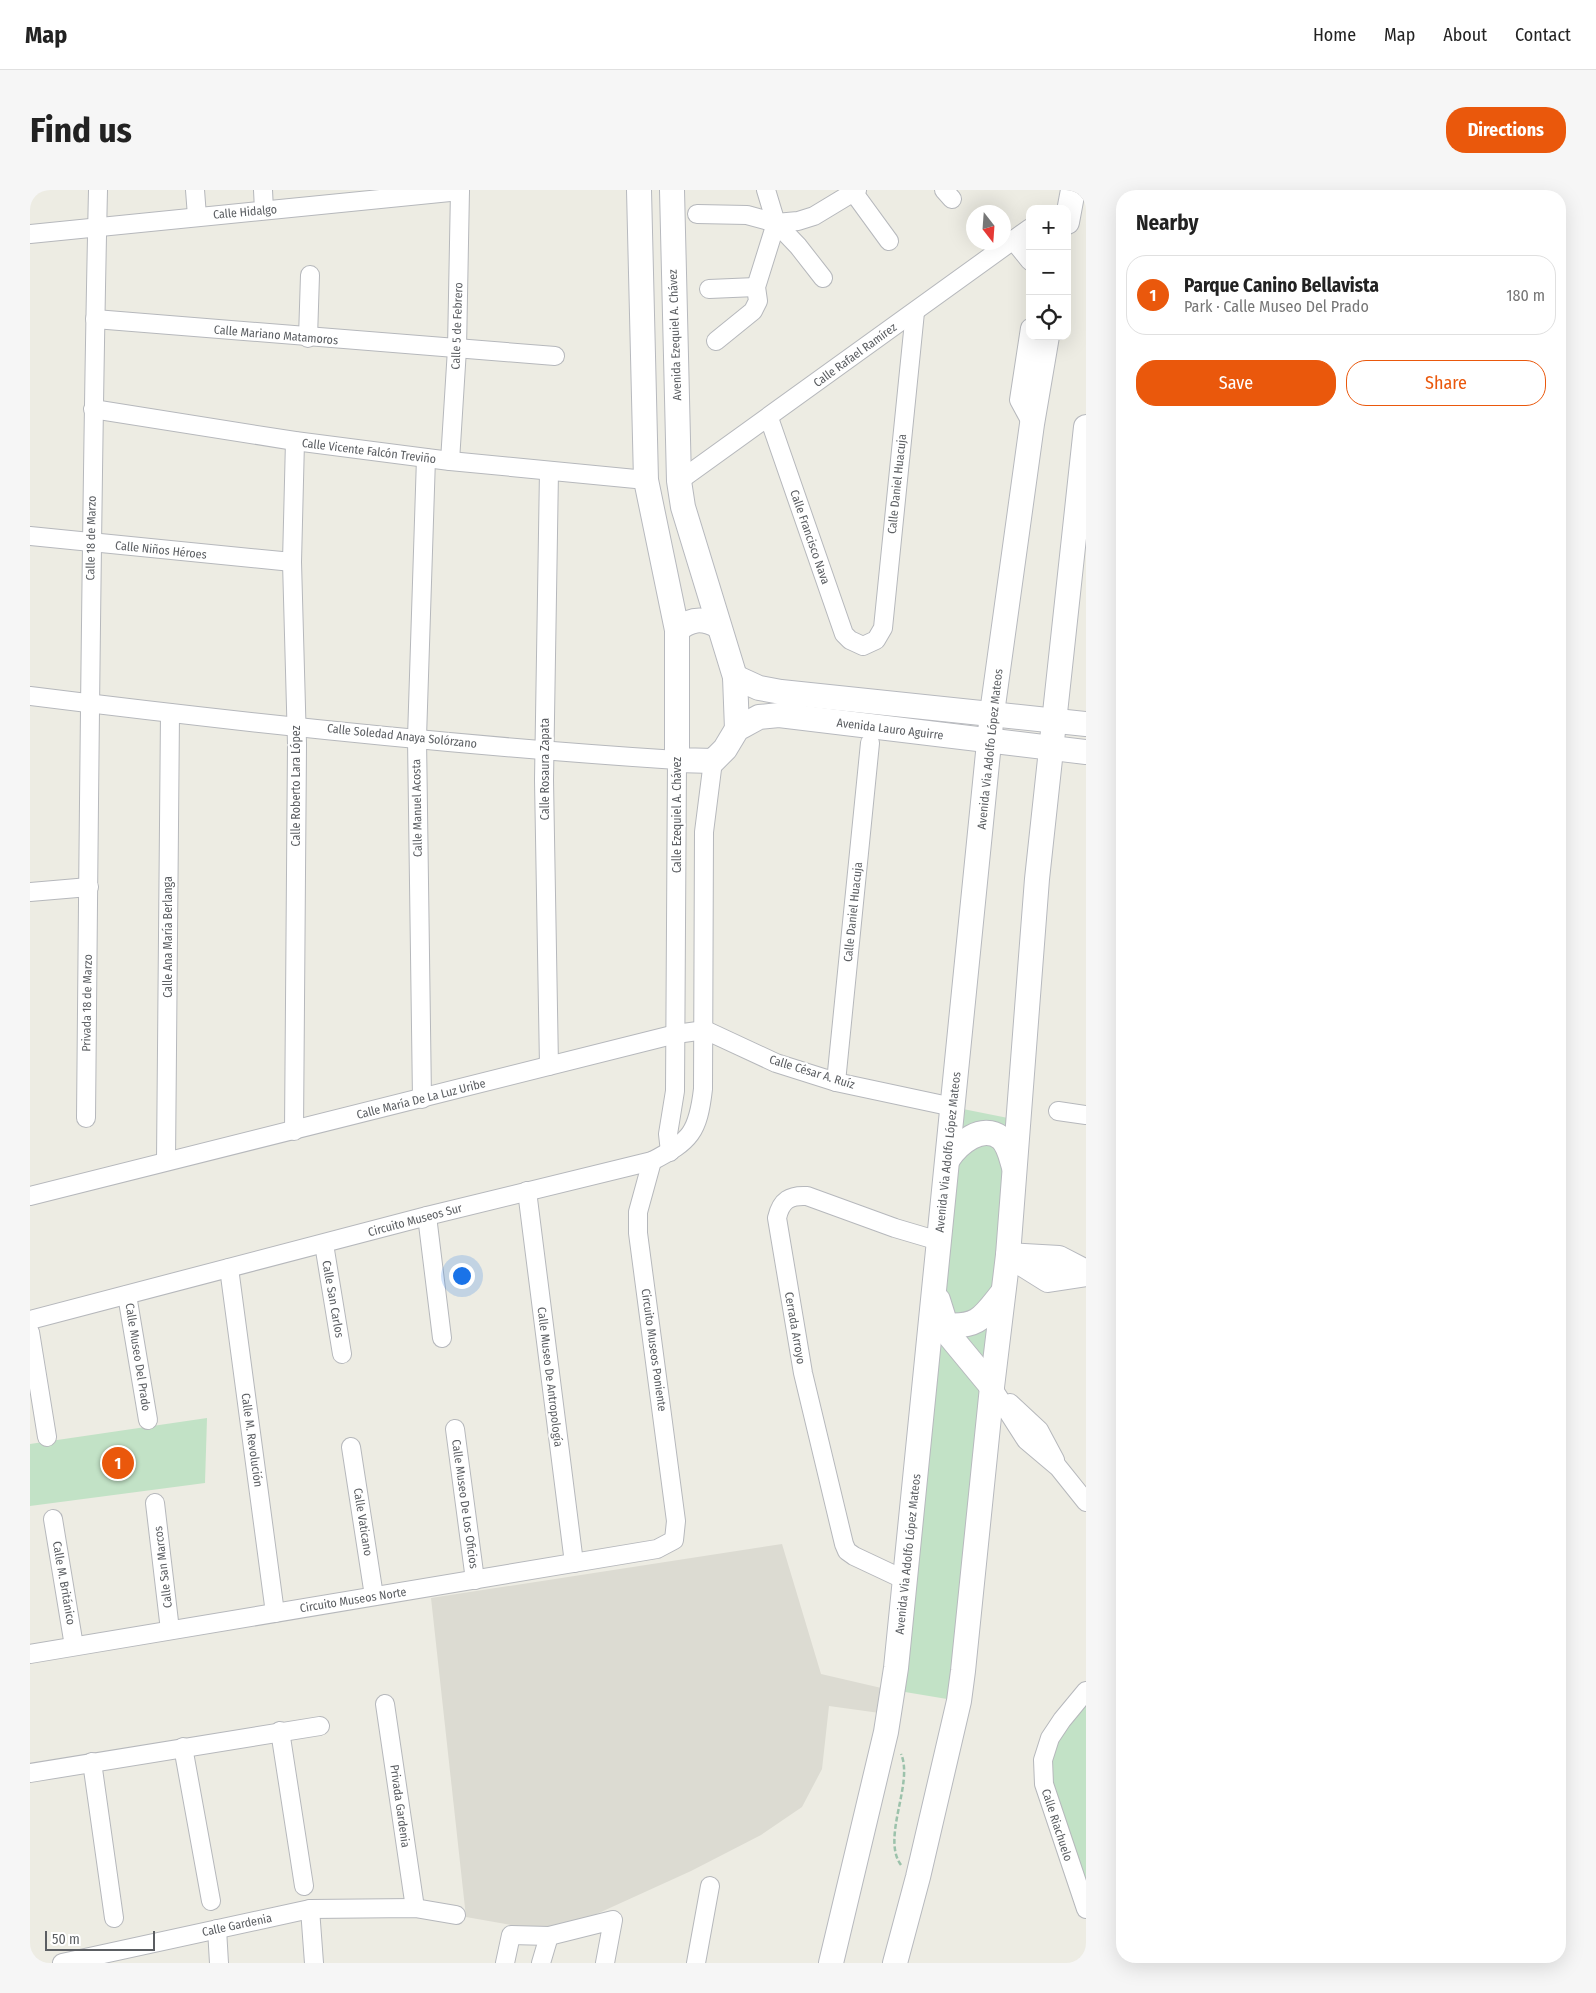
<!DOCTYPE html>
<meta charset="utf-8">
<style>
body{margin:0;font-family:"Fira Sans Condensed",sans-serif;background:#f6f6f6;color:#222}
.controls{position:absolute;right:15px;top:15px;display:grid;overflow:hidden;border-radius:10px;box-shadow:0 5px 20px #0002}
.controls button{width:45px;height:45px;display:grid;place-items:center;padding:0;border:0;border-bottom:1px solid #e0e0e0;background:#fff;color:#222;font:25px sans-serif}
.compass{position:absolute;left:936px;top:15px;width:45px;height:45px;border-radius:50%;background:#fff;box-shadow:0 5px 20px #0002;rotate:163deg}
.scale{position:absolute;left:15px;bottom:12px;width:110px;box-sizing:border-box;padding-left:5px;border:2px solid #5b5e62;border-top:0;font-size:14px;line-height:18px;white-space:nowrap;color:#5b5e62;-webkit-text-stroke:4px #fff;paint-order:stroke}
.you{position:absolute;left:431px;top:1085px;width:18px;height:18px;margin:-12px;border:4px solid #fff;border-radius:50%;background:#1a73e8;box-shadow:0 0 0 8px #1a73e833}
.badge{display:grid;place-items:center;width:32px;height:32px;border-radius:50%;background:#ea580c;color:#fff;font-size:16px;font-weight:700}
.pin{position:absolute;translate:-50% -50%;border:2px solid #fff;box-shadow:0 1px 5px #0006}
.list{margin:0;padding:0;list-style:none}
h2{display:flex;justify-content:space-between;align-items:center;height:65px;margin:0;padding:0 20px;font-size:21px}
h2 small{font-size:16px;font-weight:400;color:#767676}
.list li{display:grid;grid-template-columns:32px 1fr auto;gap:15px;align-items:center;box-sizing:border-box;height:80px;margin:0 10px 10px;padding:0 10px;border:1px solid #e0e0e0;border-radius:20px}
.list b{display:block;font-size:19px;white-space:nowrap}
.list p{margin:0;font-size:16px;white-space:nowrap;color:#767676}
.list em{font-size:16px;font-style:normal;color:#767676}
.actions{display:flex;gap:10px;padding:15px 20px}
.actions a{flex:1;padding:11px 0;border:1px solid #ea580c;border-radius:20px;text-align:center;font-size:18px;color:#ea580c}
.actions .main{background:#ea580c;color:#fff}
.icon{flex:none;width:28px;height:28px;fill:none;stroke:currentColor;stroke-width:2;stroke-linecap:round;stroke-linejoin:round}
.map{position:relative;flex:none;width:1056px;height:1773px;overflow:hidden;border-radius:20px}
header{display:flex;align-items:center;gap:30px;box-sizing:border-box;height:70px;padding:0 25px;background:#fff;border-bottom:1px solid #e0e0e0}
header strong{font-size:24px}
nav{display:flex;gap:28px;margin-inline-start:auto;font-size:18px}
.intro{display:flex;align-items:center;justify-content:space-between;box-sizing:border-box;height:120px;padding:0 30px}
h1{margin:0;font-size:35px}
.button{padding:12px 22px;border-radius:20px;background:#ea580c;color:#fff;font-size:18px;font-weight:700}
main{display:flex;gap:30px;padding:0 30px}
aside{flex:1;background:#fff;border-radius:20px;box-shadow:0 5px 20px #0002}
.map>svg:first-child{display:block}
.education{fill:#dcdbd2}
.green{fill:#c2e2c6}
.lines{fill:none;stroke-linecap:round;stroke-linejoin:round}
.street-casing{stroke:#b6b8bc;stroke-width:20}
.secondary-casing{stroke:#b7b9be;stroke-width:26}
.path{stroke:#9cc2ab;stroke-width:2.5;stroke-dasharray:5 2.5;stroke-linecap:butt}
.street{stroke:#fff;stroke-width:18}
.secondary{stroke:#fff;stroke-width:24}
.labels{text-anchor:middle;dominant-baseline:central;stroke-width:4.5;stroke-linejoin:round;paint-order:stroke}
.street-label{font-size:12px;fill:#5b5e62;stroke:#fff}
</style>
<header>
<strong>Map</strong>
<nav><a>Home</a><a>Map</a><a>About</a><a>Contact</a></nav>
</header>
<div class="intro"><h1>Find us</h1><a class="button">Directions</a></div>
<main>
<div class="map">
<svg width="1056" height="1773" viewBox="0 0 1056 1773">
<rect width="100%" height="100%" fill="#edece3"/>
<path class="education" d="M 752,1354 L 791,1484 L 860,1500 L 857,1524 L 799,1516 L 792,1579 L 772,1617 L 731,1645 L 661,1681 L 549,1732 L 515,1741 L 436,1727 L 401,1408 Z"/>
<g class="green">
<path d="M 923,917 L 988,930 L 929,1511 L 863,1500 Z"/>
<path d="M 177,1228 L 175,1293 L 0,1316 L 0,1254 Z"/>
<path d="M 1056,1501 L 1056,1719 L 1024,1628 L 1020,1548 Z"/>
</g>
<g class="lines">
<defs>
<g id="street">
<path d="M 165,0 L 167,26"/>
<path d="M 233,0 L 234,20"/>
<path d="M 736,0 L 746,33 L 768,56 L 793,88"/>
<path d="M 914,0 L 922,9"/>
<path d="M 824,3 L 859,51"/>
<path d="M 667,24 L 717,25 L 746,33 L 768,31 L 784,26 L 827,0"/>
<path d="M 0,44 L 430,1"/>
<path d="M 983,50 L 1000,71"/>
<path d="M 679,99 L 726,97"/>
<path d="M 65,129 L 525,166"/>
<path d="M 1000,138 L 989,210 L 1002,234"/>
<path d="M 278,148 L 280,85"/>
<path d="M 686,151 L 723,121 L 728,111 L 726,97 L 746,33"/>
<path d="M 63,219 L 265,251 L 420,271 L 616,290"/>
<path d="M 739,228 L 814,444 L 820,450 L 833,456 L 846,450 L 853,438 L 885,122"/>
<path d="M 420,271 L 427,159 L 430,0"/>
<path d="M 649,291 L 1000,38"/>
<path d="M 0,346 L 262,372"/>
<path d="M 0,506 C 215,533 431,556 647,570 L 645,901 L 638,944 L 640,962"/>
<path d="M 0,702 L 59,697"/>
<path d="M 519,876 L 514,590 L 519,281"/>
<path d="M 806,892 L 840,553"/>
<path d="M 392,909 L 387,548 L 396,268"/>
<path d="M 1028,921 L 1056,925"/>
<path d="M 56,928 C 59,619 61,309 68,0"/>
<path d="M 264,941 L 267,554 L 262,372 L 265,251"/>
<path d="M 136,971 L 140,523"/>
<path d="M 497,1001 L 544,1373"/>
<path d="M 0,1006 L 646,844 L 675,840 L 746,873 L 806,892 L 923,917"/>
<path d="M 397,1026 L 412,1148"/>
<path d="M 294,1054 L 312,1164"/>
<path d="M 199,1078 L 245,1423"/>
<path d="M 97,1105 L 118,1230"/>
<path d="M 0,1130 L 397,1026 L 622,971 C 661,951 668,942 673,899 L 674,642 L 683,571"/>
<path d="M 0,1142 L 17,1247"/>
<path d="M 962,1197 L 996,1250 L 1028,1277 L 1056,1312"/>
<path d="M 980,1213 L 1009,1240 L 1025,1270"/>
<path d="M 425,1239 L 445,1390"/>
<path d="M 321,1257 L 344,1406"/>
<path d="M 125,1313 L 140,1440"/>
<path d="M 23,1329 L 44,1456"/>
<path d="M 875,1390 L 824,1366 L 817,1361 L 814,1354 L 773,1183 L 747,1028 C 751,1010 760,1005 777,1006 L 865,1038 L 909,1051"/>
<path d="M 0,1464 L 627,1359 L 644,1350 L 646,1331 L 608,1043 L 608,1022 L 622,971"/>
<path d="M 1056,1501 L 1032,1530 L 1020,1548 L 1013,1570 L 1014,1594 L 1056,1719"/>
<path d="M 355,1514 L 385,1718"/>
<path d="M 250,1541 L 274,1696"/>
<path d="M 153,1557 L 181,1711"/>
<path d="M 62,1572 L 84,1728"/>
<path d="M 0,1583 L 290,1536"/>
<path d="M 280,1719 L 284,1773"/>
<path d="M 187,1739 L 189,1773"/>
<path d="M 32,1773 L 280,1719 L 385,1718 L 426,1725"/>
<path d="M 475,1773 L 481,1745 L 519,1746 L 583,1730 L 575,1773"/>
<path d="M 511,1773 L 519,1746"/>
<path d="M 666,1773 L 680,1696"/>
</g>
<g id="secondary">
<path d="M 609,0 L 616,290 L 647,440 L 647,570 L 683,571 L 695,559 L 707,539 L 729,527 L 749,525 L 1056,562"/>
<path d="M 642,0 L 649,291 L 653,317 L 705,487 L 707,539"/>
<path d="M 1037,32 L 1043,0"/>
<path d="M 647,440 C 660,429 672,427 688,436"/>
<path d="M 705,487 L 729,498 L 751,502 L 1056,534"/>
<path d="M 918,969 C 928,954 952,933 971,948 C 979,955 981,968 984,977"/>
<path d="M 978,1065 L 1018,1090 L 1056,1084"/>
<path d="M 979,1065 L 1029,1068 L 1056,1082"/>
<path d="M 908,1110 L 919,1145 L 962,1197"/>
<path d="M 914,1135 C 949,1138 953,1127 973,1102"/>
<path d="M 801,1773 L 856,1542 L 866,1478 L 962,523 L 1002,234 L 1017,146"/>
<path d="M 865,1773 L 888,1687 L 929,1511 L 933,1481 L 962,1197 L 978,1065 L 1007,689 L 1056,237"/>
</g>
</defs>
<use href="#street" class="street-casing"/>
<use href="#secondary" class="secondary-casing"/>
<path class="path" d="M 871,1675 C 851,1648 884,1593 871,1564"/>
<use href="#street" class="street"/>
<use href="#secondary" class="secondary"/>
</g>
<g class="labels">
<g class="street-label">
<text transform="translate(215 22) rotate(-5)">Calle Hidalgo</text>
<text transform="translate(427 136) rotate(-88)">Calle 5 de Febrero</text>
<text transform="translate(246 145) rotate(5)">Calle Mariano Matamoros</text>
<text transform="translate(645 145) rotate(-92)">Avenida Ezequiel A. Chávez</text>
<text transform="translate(825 165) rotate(-36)">Calle Rafael Ramírez</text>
<text transform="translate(339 261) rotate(7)">Calle Vicente Falcón Treviño</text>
<text transform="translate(867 294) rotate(-84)">Calle Daniel Huacuja</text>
<text transform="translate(780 347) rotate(71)">Calle Francisco Nava</text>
<text transform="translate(61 348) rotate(-89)">Calle 18 de Marzo</text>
<text transform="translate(131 360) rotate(6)">Calle Niños Héroes</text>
<text transform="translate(860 539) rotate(7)">Avenida Lauro Aguirre</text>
<text transform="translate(372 546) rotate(6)">Calle Soledad Anaya Solórzano</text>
<text transform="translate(960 559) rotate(-84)">Avenida Via Adolfo López Mateos</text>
<text transform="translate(515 579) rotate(-90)">Calle Rosaura Zapata</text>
<text transform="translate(266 596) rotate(-90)">Calle Roberto Lara López</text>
<text transform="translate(387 618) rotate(-91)">Calle Manuel Acosta</text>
<text transform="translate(647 625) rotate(-90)">Calle Ezequiel A. Chávez</text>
<text transform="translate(823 722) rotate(-84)">Calle Daniel Huacuja</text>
<text transform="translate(138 747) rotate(-90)">Calle Ana María Berlanga</text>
<text transform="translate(57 813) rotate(-89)">Privada 18 de Marzo</text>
<text transform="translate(782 882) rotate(17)">Calle César A. Ruíz</text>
<text transform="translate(391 909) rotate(-14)">Calle María De La Luz Uribe</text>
<text transform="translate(918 962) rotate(-84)">Avenida Via Adolfo López Mateos</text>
<text transform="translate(385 1030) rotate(-15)">Circuito Museos Sur</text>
<text transform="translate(303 1109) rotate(80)">Calle San Carlos</text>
<text transform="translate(765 1138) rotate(80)">Cerrada Arroyo</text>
<text transform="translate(624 1160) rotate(82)">Circuito Museos Poniente</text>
<text transform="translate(108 1167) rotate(81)">Calle Museo Del Prado</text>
<text transform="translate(520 1187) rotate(83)">Calle Museo De Antropología</text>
<text transform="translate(222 1250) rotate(82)">Calle M. Revolución</text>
<text transform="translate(435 1314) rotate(82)">Calle Museo De Los Oficios</text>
<text transform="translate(333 1332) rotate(81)">Calle Vaticano</text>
<text transform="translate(878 1364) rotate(-84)">Avenida Via Adolfo López Mateos</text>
<text transform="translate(133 1377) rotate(-97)">Calle San Marcos</text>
<text transform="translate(34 1393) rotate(80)">Calle M. Británico</text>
<text transform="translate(323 1410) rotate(-9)">Circuito Museos Norte</text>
<text transform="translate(370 1616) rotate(82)">Privada Gardenia</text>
<text transform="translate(1027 1635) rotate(72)">Calle Riachuelo</text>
<text transform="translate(207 1735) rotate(-12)">Calle Gardenia</text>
</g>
</g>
</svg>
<div class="controls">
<button>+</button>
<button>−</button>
<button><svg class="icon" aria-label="locate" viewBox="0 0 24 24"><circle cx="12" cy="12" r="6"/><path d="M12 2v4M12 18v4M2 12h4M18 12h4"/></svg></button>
</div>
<svg class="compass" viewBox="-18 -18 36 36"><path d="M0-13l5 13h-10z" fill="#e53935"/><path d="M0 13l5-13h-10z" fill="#767676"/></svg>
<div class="scale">50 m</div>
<div class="you"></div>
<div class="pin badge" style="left:88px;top:1273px">1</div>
</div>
<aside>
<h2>Nearby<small></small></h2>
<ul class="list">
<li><span class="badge">1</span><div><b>Parque Canino Bellavista</b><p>Park · Calle Museo Del Prado</p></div><em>180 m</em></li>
</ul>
<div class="actions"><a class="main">Save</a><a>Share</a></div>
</aside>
</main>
